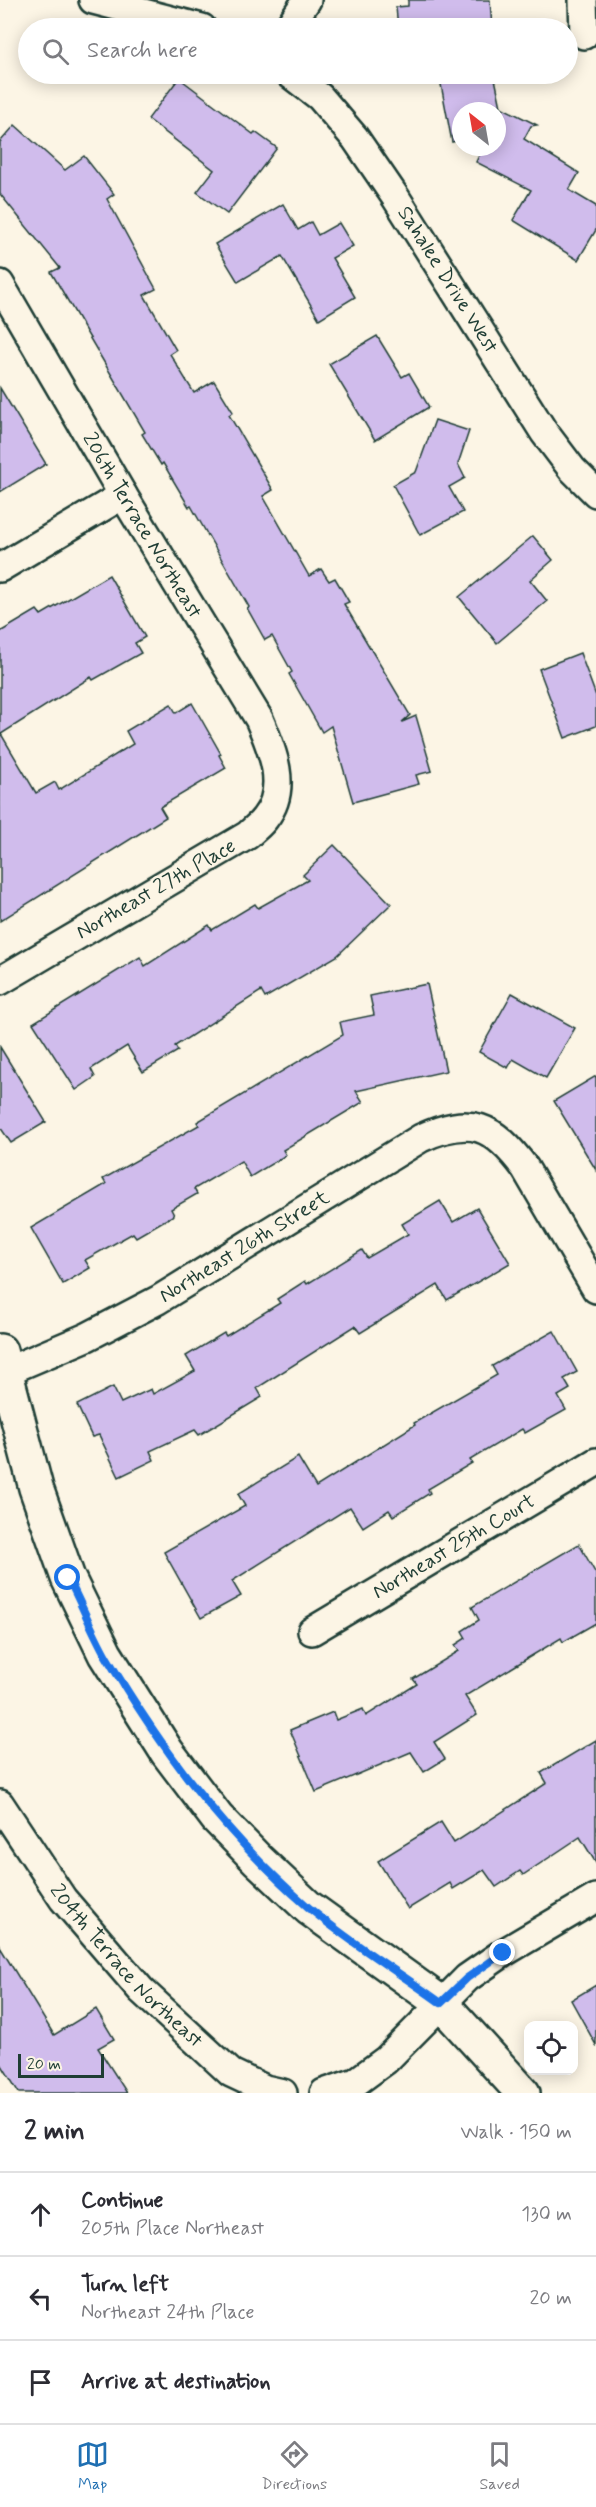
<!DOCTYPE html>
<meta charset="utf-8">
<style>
body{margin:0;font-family:Mynerve,sans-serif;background:#f7f7f7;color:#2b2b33}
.controls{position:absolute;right:18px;bottom:18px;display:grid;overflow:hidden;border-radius:12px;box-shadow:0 3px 15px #0003}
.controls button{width:54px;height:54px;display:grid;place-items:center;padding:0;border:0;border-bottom:2px solid #e1e1e2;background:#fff;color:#2b2b33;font:30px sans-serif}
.compass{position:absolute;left:452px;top:102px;width:54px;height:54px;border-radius:50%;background:#fff;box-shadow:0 3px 15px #0003;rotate:329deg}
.scale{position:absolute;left:18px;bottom:15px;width:86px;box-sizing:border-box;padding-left:6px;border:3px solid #1f3d34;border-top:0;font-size:16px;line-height:21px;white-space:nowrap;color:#1f3d34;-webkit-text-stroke:4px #fcf5e5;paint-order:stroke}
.stop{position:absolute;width:18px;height:18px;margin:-14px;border:4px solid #1a73e8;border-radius:50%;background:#fff}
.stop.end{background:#1a73e8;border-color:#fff;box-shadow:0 2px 6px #0008}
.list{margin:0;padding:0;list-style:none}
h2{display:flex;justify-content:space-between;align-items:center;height:78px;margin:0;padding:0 24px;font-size:26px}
h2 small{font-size:20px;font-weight:400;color:#7c7c81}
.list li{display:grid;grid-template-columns:39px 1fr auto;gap:18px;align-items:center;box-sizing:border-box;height:84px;padding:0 24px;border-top:2px solid #e1e1e2}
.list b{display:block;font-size:22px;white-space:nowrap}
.list p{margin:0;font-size:20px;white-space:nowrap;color:#7c7c81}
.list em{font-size:20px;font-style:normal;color:#7c7c81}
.icon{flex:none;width:33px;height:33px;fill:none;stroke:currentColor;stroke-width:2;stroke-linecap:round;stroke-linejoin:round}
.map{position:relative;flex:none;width:596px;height:2093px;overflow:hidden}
.search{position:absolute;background:#fff;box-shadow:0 3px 15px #0003;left:18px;right:18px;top:18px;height:66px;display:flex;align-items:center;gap:15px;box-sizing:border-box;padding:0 21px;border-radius:33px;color:#7c7c81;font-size:22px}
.sheet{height:330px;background:#fff}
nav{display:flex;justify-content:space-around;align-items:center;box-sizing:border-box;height:84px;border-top:2px solid #e1e1e2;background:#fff;font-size:16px;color:#7c7c81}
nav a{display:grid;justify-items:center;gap:3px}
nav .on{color:#1f6fb2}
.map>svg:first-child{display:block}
.building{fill:#d0bcec;stroke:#1f3d34;stroke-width:1.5}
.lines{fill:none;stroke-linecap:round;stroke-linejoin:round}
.street-casing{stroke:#1f3d34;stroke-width:32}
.secondary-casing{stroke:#1f3d34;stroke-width:38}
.street{stroke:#fcf5e5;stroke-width:27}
.secondary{stroke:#fcf5e5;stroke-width:33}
.route{stroke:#1a73e8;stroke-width:8}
.labels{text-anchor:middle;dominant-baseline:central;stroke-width:4.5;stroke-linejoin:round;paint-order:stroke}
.street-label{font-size:21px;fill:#1f3d34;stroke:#fcf5e5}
</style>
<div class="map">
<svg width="596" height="2093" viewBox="0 0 596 2093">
<rect width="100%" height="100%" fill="#fcf5e5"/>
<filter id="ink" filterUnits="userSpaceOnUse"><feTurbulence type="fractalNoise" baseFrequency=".0167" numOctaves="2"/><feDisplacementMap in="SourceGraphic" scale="12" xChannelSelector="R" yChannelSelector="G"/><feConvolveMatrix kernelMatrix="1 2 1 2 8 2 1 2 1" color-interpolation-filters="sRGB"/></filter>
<g filter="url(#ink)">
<g class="building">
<path d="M 408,0 L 490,0 L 492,28 L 398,28 L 396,7 L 408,6 Z"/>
<path d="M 439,74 L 494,74 L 501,107 L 537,125 L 531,126 L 524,139 L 579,173 L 569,190 L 596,206 L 596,230 L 578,260 L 513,220 L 531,190 L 476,162 L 483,147 L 497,147 L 497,111 L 461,111 L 461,140 L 452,142 Z"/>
<path d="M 179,78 L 253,134 L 255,132 L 277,148 L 227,214 L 197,192 L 214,170 L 148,119 Z"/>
<path d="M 15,125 L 65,170 L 84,156 L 114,194 L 107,199 L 156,289 L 144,295 L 176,350 L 170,354 L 194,393 L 214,381 L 233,412 L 229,415 L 273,490 L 263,496 L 309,576 L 321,569 L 329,581 L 335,578 L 349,602 L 344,604 L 410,715 L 402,722 L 416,716 L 432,771 L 416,775 L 419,784 L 353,802 L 331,726 L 322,732 L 289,674 L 292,672 L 272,636 L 265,640 L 247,608 L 249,607 L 191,506 L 189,507 L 163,463 L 161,465 L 142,434 L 145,432 L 51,272 L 60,268 L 0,194 L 0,142 Z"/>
<path d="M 283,204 L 298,230 L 311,222 L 318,235 L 339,223 L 353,246 L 332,258 L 355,297 L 319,319 L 282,256 L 238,282 L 215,244 Z"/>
<path d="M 377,336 L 402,377 L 409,373 L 429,407 L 375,440 L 329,364 Z"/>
<path d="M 0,388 L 46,464 L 0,492 Z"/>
<path d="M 435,420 L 469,431 L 458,464 L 465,478 L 449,487 L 463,512 L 420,535 L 393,485 L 416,472 Z"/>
<path d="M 533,536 L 553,560 L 530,580 L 547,601 L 497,643 L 459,597 Z"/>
<path d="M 109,575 L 145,637 L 135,643 L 141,653 L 93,680 L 91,677 L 1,734 L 36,793 L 55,782 L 59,790 L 133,744 L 126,731 L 171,704 L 176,713 L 192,703 L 221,754 L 219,755 L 226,768 L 160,807 L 166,817 L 0,921 L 0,632 L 37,610 L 41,615 Z"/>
<path d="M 580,653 L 596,696 L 596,726 L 565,738 L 539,669 Z"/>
<path d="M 334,845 L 391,904 L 337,956 L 265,998 L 261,991 L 175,1046 L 178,1051 L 143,1072 L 127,1046 L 91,1069 L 95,1077 L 76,1090 L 33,1023 L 140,957 L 145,966 L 209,925 L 212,930 L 255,904 L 258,908 L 308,880 L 303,875 Z"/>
<path d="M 427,984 L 446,1071 L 356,1091 L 363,1102 L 283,1150 L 286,1155 L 250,1177 L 241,1161 L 194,1189 L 197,1194 L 171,1209 L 174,1215 L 136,1237 L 133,1233 L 85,1260 L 90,1268 L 63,1284 L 31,1228 L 106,1184 L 103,1179 L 199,1125 L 197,1122 L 343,1035 L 340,1022 L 374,1015 L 370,996 Z"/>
<path d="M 512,993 L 575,1028 L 546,1078 L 513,1059 L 508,1068 L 479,1052 Z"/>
<path d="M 0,1047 L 46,1122 L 11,1143 L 0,1127 Z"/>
<path d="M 596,1076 L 596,1170 L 554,1101 Z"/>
<path d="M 440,1201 L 453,1222 L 477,1208 L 510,1263 L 447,1300 L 438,1285 L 360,1333 L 355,1326 L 257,1388 L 262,1397 L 199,1435 L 195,1430 L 150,1451 L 154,1460 L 119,1477 L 99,1435 L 92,1437 L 77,1405 L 113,1387 L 121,1403 L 151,1389 L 153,1394 L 195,1371 L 186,1356 L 224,1333 L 226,1336 L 280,1303 L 277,1299 L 305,1281 L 307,1284 L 362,1250 L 367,1258 L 408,1234 L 402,1224 Z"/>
<path d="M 554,1331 L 577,1372 L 564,1379 L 570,1389 L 558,1396 L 566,1410 L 525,1433 L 522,1429 L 470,1460 L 472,1463 L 428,1489 L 430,1493 L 393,1516 L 389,1510 L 363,1527 L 350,1507 L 232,1581 L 241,1596 L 201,1618 L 164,1552 L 245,1506 L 238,1494 L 298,1457 L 316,1487 L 415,1425 L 414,1423 L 497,1375 L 492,1366 Z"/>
<path d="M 579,1544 L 596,1574 L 596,1623 L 563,1642 L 561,1638 L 465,1696 L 477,1715 L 434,1742 L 445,1759 L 424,1772 L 411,1752 L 316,1792 L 290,1730 L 333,1712 L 336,1720 L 363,1709 L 366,1716 L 417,1684 L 413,1679 L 459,1651 L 455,1645 L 466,1638 L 462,1631 L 479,1620 L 472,1607 Z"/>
<path d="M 596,1740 L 596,1863 L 580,1837 L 523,1875 L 520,1871 L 496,1887 L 484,1870 L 453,1889 L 450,1883 L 408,1909 L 378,1861 L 441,1822 L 454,1843 L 547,1783 L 541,1773 Z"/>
<path d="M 0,1947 L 54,2035 L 96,2009 L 114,2039 L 98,2048 L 127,2093 L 19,2093 L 0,2062 Z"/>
<path d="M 596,1985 L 596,2045 L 571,2000 Z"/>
</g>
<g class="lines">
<defs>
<g id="street">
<path d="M 93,0 L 202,28"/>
<path d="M 583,0 L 584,35"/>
<path d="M 288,28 L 307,0"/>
<path id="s1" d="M 290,74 L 320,97 L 355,138 L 396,198 L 544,432 L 572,469 L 596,493"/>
<path id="s2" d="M 0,284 L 123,495 L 259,719 C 272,749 289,788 265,818 C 261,824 254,829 248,835 L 0,981"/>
<path d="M 0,568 L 123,495"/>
<path id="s3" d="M 0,1374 L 87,1337 L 158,1300 L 421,1138 C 471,1115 493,1125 525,1168 L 596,1289"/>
<path id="s4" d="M 312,1631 L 596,1462"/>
<path id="s5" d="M 0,1804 L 63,1899 L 141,1990 L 231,2073 L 265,2089 L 283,2093"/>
<path d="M 324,2093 L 356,2082 L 386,2060 L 467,1978 L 503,1953 L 596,1898"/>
</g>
<path id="secondary" d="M 0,1351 L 36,1488 L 68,1578 L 105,1654 L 167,1752 L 217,1818 L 258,1860 L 309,1908 L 441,2003 L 523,2093"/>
</defs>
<use href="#street" class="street-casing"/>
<use href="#secondary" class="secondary-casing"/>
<use href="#street" class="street"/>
<use href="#secondary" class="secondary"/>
</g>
</g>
<g class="lines" filter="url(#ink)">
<path class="route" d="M 68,1578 C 81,1603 92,1631 106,1656 C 162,1750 225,1835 308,1907 C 349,1942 397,1971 441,2003 L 467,1978 L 503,1953"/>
</g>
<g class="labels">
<g class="street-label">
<text stroke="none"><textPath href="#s1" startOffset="261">Sahalee Drive West</textPath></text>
<text stroke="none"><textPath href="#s2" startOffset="280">206th Terrace Northeast</textPath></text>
<text transform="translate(156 889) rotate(-30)">Northeast 27th Place</text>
<text stroke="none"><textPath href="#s3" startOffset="276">Northeast 26th Street</textPath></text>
<text stroke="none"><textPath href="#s4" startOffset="165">Northeast 25th Court</textPath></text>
<text stroke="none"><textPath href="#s5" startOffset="206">204th Terrace Northeast</textPath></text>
</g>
</g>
</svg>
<div class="controls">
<button><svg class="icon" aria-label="locate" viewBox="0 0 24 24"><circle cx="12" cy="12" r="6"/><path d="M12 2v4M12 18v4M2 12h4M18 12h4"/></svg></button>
</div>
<svg class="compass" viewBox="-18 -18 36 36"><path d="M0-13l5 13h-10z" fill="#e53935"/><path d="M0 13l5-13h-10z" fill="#7c7c81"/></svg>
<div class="scale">20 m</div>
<div class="stop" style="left:68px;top:1578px"></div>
<div class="stop end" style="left:503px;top:1953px"></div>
<div class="search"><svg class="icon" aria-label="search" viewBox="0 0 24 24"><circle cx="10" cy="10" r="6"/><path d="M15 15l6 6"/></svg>Search here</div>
</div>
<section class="sheet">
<h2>2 min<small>Walk · 150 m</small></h2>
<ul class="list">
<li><svg class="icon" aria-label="ahead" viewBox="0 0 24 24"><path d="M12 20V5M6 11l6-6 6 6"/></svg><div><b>Continue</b><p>205th Place Northeast</p></div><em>130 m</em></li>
<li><svg class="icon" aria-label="left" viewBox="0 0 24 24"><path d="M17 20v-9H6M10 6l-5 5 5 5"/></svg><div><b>Turn left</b><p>Northeast 24th Place</p></div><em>20 m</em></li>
<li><svg class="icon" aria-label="arrive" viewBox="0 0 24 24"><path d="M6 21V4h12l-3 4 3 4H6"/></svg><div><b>Arrive at destination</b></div></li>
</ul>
</section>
<nav>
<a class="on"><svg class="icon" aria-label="map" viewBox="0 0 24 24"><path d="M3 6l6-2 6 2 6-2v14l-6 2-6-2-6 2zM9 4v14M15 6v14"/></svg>Map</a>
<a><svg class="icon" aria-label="directions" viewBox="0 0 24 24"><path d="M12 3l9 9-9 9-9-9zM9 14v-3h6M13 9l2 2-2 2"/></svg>Directions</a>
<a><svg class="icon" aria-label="saved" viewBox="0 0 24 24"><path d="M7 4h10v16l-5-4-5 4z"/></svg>Saved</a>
</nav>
